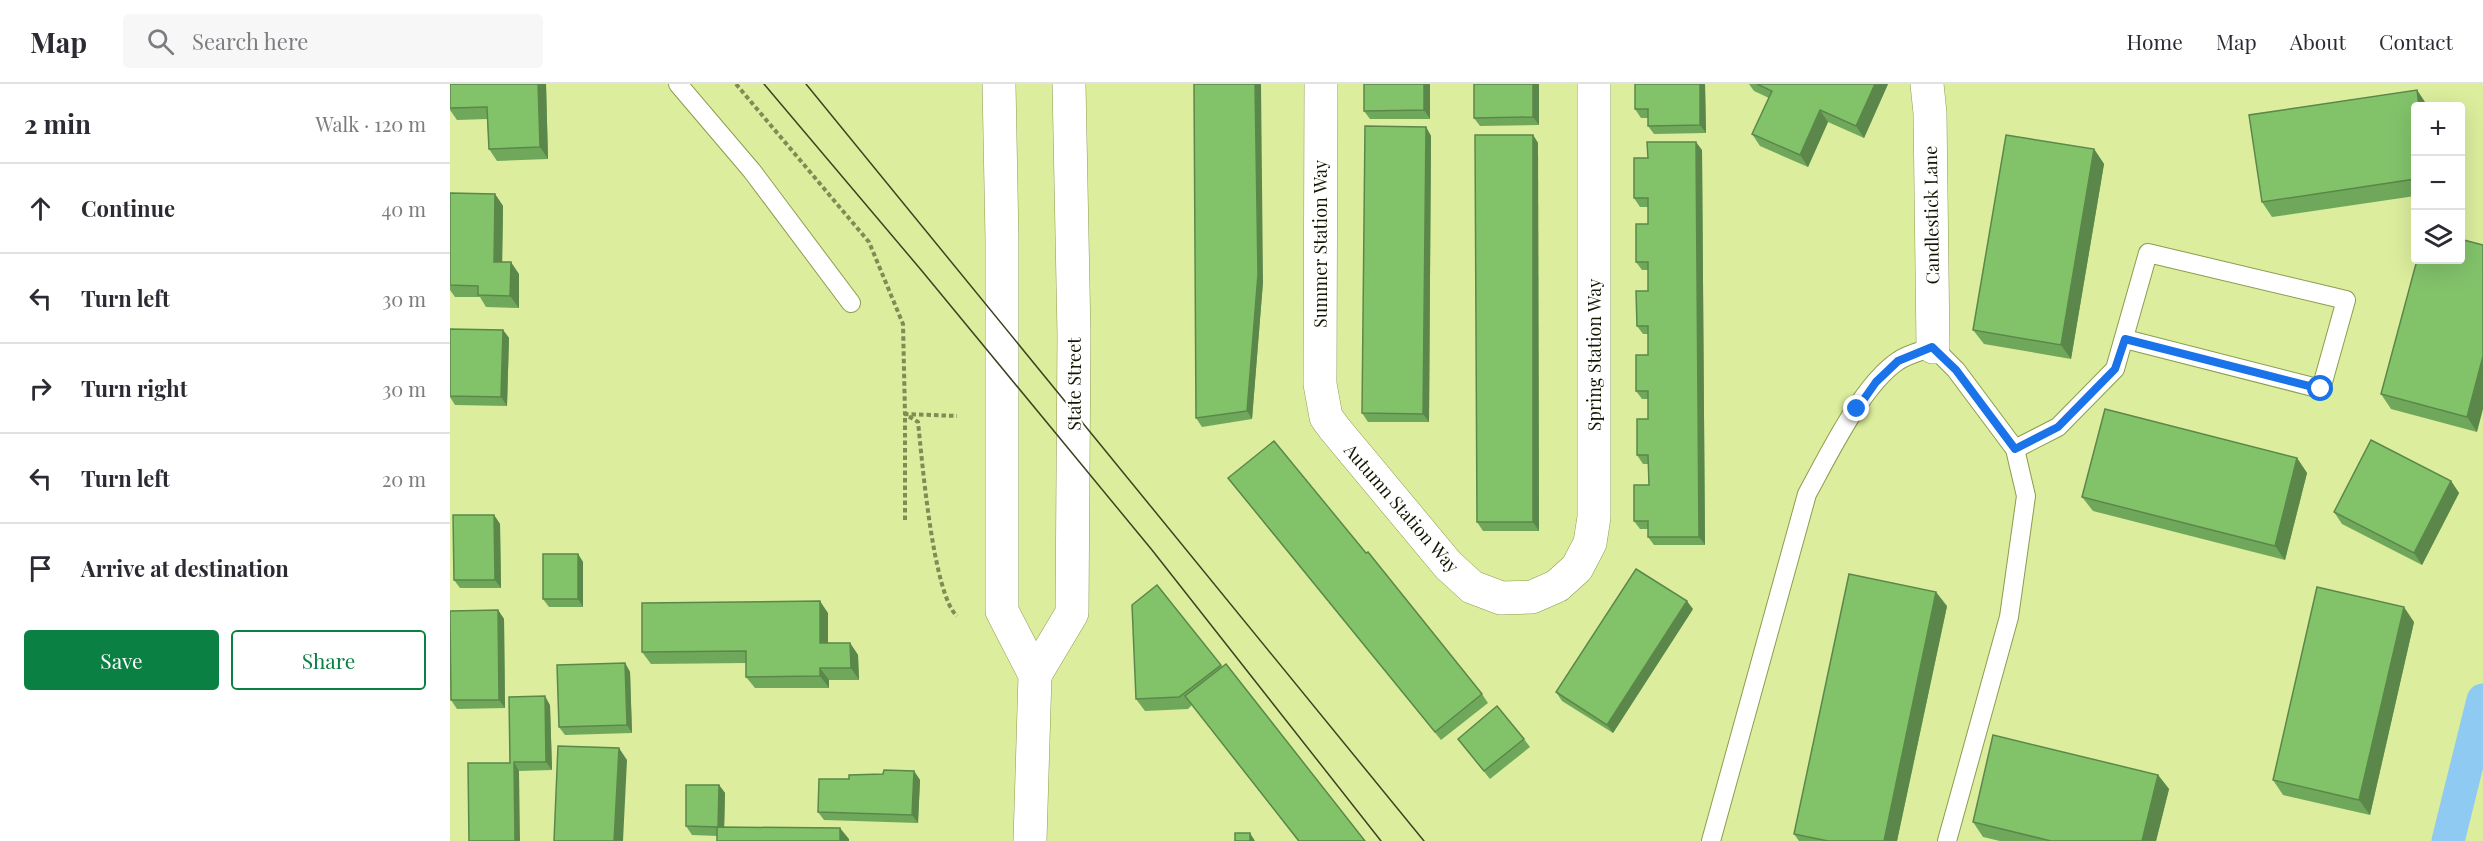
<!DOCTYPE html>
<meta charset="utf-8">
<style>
body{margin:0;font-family:"Playfair Display",serif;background:#f7f7f7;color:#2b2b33}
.controls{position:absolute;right:18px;top:18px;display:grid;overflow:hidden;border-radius:6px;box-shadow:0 6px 24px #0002}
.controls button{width:54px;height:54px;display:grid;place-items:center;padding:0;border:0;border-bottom:2px solid #e1e1e2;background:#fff;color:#2b2b33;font:30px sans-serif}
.stop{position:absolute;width:18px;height:18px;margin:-14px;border:4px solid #1a73e8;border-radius:50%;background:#fff}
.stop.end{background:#1a73e8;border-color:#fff;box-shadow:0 2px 6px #0008}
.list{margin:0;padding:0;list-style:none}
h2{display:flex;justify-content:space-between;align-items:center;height:78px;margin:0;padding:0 24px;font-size:26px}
h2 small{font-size:20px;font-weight:400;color:#7c7c81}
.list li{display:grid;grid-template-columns:39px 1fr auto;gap:18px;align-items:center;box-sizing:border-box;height:90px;padding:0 24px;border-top:2px solid #e1e1e2}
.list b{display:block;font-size:22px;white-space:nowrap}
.list em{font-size:20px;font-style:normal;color:#7c7c81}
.actions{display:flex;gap:12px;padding:18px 24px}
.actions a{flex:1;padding:14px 0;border:2px solid #0b8043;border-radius:6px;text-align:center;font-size:21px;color:#0b8043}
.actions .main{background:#0b8043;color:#fff}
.icon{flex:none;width:33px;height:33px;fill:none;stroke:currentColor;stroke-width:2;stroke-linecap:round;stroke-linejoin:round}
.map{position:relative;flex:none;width:2033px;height:757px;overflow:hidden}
header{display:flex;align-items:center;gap:36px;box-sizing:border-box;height:84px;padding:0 30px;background:#fff;border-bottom:2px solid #e1e1e2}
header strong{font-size:28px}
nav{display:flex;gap:33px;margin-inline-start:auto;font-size:21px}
.search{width:420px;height:54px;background:#f7f7f7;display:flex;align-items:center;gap:15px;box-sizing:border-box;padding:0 21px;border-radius:6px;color:#7c7c81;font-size:22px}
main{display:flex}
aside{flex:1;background:#fff}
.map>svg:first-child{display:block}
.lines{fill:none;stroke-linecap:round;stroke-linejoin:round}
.canal{stroke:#8ecaf1;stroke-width:33}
.service-casing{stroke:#8d9c4f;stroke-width:20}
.minor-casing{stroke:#8d9c4f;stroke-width:34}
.primary-casing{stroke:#8d9c4f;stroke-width:34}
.path{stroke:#808b55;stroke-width:4;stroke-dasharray:4.5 3;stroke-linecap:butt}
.service{stroke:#fff;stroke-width:18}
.minor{stroke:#fff;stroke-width:33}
.primary{stroke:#fff;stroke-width:33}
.tram{stroke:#3d4321;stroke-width:1.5}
.wall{fill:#70a85b}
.shaded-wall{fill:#5b884a}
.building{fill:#82c36a;stroke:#5b884a;stroke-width:1.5}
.route{stroke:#1a73e8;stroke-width:8}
.labels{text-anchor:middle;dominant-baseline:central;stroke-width:4.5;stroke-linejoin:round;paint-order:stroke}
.street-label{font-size:18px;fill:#131700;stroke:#fff}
</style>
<header>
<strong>Map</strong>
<div class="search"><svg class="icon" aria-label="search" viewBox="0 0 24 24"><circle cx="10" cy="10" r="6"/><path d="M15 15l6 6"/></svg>Search here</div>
<nav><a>Home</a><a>Map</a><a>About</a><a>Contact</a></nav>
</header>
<main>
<aside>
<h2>2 min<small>Walk · 120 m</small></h2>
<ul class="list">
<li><svg class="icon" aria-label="ahead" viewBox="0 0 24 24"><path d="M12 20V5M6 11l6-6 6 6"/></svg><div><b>Continue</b></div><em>40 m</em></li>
<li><svg class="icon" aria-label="left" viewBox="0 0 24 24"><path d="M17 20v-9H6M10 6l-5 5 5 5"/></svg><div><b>Turn left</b></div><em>30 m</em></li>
<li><svg class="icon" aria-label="right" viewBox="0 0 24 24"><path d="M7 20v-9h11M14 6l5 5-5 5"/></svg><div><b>Turn right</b></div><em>30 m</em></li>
<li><svg class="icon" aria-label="left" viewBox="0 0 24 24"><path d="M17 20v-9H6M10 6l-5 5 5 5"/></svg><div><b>Turn left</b></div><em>20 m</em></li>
<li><svg class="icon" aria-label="arrive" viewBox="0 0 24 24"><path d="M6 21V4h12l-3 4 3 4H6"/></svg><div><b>Arrive at destination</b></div></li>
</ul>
<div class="actions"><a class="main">Save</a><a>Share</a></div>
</aside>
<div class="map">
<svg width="2033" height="757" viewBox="0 0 2033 757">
<rect width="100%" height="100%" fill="#dced9d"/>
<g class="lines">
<path class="canal" d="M 1998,757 L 2033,616"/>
<defs>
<g id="service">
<path d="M 228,0 L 302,87 L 401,219"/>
<path d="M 1565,365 L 1608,343 L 1665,285 L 1698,169 L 1896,216 L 1871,305 L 1675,255"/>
<path d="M 1261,757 L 1357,410 C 1378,372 1412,301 1448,277 C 1458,270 1472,267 1483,263 L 1506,286 L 1565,365 L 1576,412 L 1559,533 L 1497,757"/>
</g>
<g id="minor">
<path d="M 871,0 L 870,300 L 876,333 L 884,344 L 998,481 L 1022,503 L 1051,514 L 1082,513 L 1107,502 L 1127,484 L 1140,459 L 1144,433 L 1144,0"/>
<path d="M 1477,0 L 1480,29 L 1483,263"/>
</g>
<g id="primary">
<path d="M 549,0 L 552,156 L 552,527 L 585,591 L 580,757"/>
<path d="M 585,591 L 622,529 L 624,251 L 619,0"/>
</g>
</defs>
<use href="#service" class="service-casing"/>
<use href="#minor" class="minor-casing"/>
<use href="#primary" class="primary-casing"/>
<g class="path">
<path d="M 286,0 L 419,158 L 453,240 L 455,330 L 468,338 C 472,375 483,511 507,532"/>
<path d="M 455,436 L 455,330 L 507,332"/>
</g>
<use href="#service" class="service"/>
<use href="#minor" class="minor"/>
<use href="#primary" class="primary"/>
<g class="tram">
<path d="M 314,0 L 472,187 L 702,466 L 931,757"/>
<path d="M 356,0 L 974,757"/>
</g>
</g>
<g class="wall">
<path d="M 0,0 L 96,0 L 98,75 L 47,77 L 39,65 L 37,35 L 7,36 L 0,26 Z"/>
<path d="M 980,0 L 980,35 L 920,35 L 914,27 Z"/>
<path d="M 1089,0 L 1089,41 L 1030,42 L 1024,34 Z"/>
<path d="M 1255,0 L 1256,49 L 1204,50 L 1198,42 L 1198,34 L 1191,34 L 1185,25 Z"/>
<path d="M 1299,0 L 1438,0 L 1414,54 L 1378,38 L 1358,83 L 1310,62 L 1302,50 L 1319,14 L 1304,7 Z"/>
<path d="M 1967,6 L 1977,22 L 1965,22 L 1965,112 L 1822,133 L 1812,118 L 1799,31 Z"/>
<path d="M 976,43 L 981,52 L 979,338 L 918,338 L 912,329 Z"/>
<path d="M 1083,51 L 1088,59 L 1089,447 L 1033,447 L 1027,438 Z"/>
<path d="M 1644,65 L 1654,80 L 1621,275 L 1534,260 L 1523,246 Z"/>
<path d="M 1252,66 L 1255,461 L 1204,461 L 1198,453 L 1198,445 L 1190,445 L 1184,437 L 1199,401 L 1198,380 L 1193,380 L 1187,371 L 1198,335 L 1198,315 L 1192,315 L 1186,307 L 1198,271 L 1198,250 L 1193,250 L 1187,242 L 1198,207 L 1198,186 L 1192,186 L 1186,178 L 1198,140 L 1198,123 L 1190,123 L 1184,114 L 1198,74 Z"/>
<path d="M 0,109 L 45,110 L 53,122 L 52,178 L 69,190 L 69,224 L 36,223 L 30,213 L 5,213 L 0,206 Z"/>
<path d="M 2033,161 L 2027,348 L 1941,325 L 1931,310 Z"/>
<path d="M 813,198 L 802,335 L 752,343 L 746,334 Z"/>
<path d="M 0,245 L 53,246 L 59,254 L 57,322 L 5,321 L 0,313 Z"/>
<path d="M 1847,374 L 1857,389 L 1835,476 L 1643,427 L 1632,413 Z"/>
<path d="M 778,394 L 1032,610 L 1038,619 L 991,656 Z"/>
<path d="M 2001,397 L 2009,409 L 1972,481 L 1892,440 L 1884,428 Z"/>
<path d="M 44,431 L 50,440 L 51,504 L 10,504 L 4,496 Z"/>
<path d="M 128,470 L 133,478 L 133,523 L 99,523 L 93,515 Z"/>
<path d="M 707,501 L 772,583 L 915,757 L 848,757 L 742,621 L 738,625 L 695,627 L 686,615 Z"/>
<path d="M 1497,522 L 1447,757 L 1349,757 L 1344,750 Z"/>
<path d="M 1243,525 L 1163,649 L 1112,617 L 1106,608 Z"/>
<path d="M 48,526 L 54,535 L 55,624 L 7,625 L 1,616 Z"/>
<path d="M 378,529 L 378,559 L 400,559 L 408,571 L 409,596 L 379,596 L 379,604 L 305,604 L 296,593 L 296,579 L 201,580 L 192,568 Z"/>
<path d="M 1964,538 L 1920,731 L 1833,711 L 1823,696 Z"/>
<path d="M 175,579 L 180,588 L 182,649 L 115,651 L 109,643 Z"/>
<path d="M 100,621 L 102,686 L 69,687 L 60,679 Z"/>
<path d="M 1008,655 L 1074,655 L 1080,663 L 1040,695 Z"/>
<path d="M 464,687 L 470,696 L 468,739 L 374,736 L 368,728 L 399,695 L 433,690 Z"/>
<path d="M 1708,691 L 1719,705 L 1706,757 L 1550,757 L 1533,753 L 1523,738 Z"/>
<path d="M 269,701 L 275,709 L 274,743 L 399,755 L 399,757 L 242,751 L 236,742 Z"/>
</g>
<g class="shaded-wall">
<path d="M 88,0 L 96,0 L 98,75 L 90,63 Z"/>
<path d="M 805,0 L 811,0 L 813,198 L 802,335 L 797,327 Z"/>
<path d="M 974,0 L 980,0 L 980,35 L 974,26 Z"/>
<path d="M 1083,0 L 1089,0 L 1089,41 L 1083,33 Z"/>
<path d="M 1250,0 L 1255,0 L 1256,49 L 1250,41 Z"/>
<path d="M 1425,0 L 1438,0 L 1414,54 L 1406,42 Z"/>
<path d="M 1967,6 L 1977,21 L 1977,22 L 1969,22 Z"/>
<path d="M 1370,26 L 1378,38 L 1358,83 L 1350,71 Z"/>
<path d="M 976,43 L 981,52 L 979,338 L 973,330 Z"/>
<path d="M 1083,51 L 1088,59 L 1089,447 L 1083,438 Z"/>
<path d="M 1246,58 L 1252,66 L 1255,461 L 1249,453 Z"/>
<path d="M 1644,65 L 1654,80 L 1621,275 L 1611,261 Z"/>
<path d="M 45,110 L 53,122 L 52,190 L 44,178 Z"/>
<path d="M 61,178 L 69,190 L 69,224 L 60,212 Z"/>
<path d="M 53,246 L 59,254 L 57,322 L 51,313 Z"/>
<path d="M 2033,272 L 2033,325 L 2027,348 L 2017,333 Z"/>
<path d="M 1847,374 L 1857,389 L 1835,476 L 1825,462 Z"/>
<path d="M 2001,397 L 2009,409 L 1972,481 L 1964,469 Z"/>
<path d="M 44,431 L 50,440 L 51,504 L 45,496 Z"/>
<path d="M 128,470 L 133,478 L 133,523 L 128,515 Z"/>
<path d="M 1486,508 L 1497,522 L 1447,757 L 1434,757 Z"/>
<path d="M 370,517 L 378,529 L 378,571 L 370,559 Z"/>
<path d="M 1237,517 L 1243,525 L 1163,649 L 1157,641 Z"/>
<path d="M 1954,523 L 1964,538 L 1920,731 L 1909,716 Z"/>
<path d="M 48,526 L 54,535 L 55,624 L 49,616 Z"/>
<path d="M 400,559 L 408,571 L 409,596 L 401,584 Z"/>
<path d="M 175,579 L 180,588 L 182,649 L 177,641 Z"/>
<path d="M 370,584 L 379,596 L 379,604 L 370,592 Z"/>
<path d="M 95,612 L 100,621 L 102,686 L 96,678 Z"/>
<path d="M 169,664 L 177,676 L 173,757 L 164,757 Z"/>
<path d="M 64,678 L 69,687 L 70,757 L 65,757 Z"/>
<path d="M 464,687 L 470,696 L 468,739 L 462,731 Z"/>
<path d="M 1708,691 L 1719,705 L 1706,757 L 1692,757 Z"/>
<path d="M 269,701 L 275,709 L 274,751 L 268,743 Z"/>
<path d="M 390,744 L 399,755 L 399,757 L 390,757 Z"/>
<path d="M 800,749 L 805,757 L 800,757 Z"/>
</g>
<g class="building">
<path d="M 0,0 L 88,0 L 90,63 L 39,65 L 37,23 L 0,24 Z"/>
<path d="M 744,0 L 805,0 L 808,190 L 797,327 L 746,334 Z"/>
<path d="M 914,0 L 974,0 L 974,26 L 914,27 Z"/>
<path d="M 1024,0 L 1083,0 L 1083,33 L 1024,34 Z"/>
<path d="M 1185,0 L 1250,0 L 1250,41 L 1198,42 L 1198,25 L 1185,25 Z"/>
<path d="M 1307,0 L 1425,0 L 1406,42 L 1370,26 L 1350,71 L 1302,50 L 1322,7 Z"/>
<path d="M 1967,6 L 1969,22 L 1965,22 L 1965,95 L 1812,118 L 1799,31 Z"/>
<path d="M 915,42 L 976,43 L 973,330 L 912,329 Z"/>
<path d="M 1025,51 L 1083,51 L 1083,438 L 1027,438 Z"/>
<path d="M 1556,51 L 1644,65 L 1611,261 L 1523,246 Z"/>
<path d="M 1197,58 L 1246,58 L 1249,453 L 1198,453 L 1198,437 L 1184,437 L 1184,401 L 1199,401 L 1198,371 L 1187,371 L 1187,335 L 1198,335 L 1198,307 L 1186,307 L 1186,271 L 1198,271 L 1198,242 L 1187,242 L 1186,207 L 1198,207 L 1198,178 L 1186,178 L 1186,140 L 1198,140 L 1198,114 L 1184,114 L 1184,74 L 1198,74 Z"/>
<path d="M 0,109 L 45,110 L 44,178 L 61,178 L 60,212 L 28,211 L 28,202 L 0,201 Z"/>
<path d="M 2010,155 L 2033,161 L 2033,272 L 2017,333 L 1931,310 L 1967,176 L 2010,176 Z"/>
<path d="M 0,245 L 53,246 L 51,313 L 0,312 Z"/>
<path d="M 1655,325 L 1847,374 L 1825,462 L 1632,413 Z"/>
<path d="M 1921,356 L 2001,397 L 1964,469 L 1884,428 Z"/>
<path d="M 824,357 L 916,469 L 918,468 L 1032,610 L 985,648 L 778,394 Z"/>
<path d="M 3,431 L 44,431 L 45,496 L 4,496 Z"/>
<rect x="93" y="470" width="35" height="45"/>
<path d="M 1186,485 L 1237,517 L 1157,641 L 1106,608 Z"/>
<path d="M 1399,490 L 1486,508 L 1434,757 L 1378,757 L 1344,750 Z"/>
<path d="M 707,501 L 771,581 L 729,613 L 686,615 L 682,521 Z"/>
<path d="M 1867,503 L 1954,523 L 1909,716 L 1823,696 Z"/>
<path d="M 370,517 L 370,559 L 400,559 L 401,584 L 370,584 L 370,592 L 296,593 L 296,567 L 192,568 L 192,519 Z"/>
<path d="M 48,526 L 49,616 L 1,616 L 0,527 Z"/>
<path d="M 175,579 L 177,641 L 109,643 L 107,581 Z"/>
<path d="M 776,580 L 915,757 L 849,757 L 735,612 Z"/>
<path d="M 95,612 L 96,678 L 64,678 L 65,757 L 19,757 L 18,679 L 60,679 L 59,613 Z"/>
<path d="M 1047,622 L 1074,655 L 1034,687 L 1008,655 Z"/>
<path d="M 1543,651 L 1708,691 L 1692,757 L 1601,757 L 1523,738 Z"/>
<path d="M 108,662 L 169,664 L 164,757 L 104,757 Z"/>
<path d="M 434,686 L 464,687 L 462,731 L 368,728 L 369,695 L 399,695 L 399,691 L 433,690 Z"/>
<path d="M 236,701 L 269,701 L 268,743 L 236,742 Z"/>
<path d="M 267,743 L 390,744 L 390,757 L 267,757 Z"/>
<rect x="785" y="749" width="15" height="8"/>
</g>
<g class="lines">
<path class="route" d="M 1407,325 L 1426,298 L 1448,277 L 1482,263 L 1506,286 L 1565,365 L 1608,343 L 1665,285 L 1675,255 L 1871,305"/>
</g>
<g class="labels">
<g class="street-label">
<text transform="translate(1481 131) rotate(-91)">Candlestick Lane</text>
<text transform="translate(870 160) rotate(-90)">Summer Station Way</text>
<text transform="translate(1144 271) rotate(-90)">Spring Station Way</text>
<text transform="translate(624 300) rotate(-90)">State Street</text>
<text transform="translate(952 424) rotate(49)">Autumn Station Way</text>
</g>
</g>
</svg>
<div class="controls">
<button>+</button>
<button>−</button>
<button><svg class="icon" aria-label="layers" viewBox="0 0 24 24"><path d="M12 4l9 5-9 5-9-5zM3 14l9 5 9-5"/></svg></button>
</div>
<div class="stop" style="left:1871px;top:305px"></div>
<div class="stop end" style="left:1407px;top:325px"></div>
</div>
</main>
